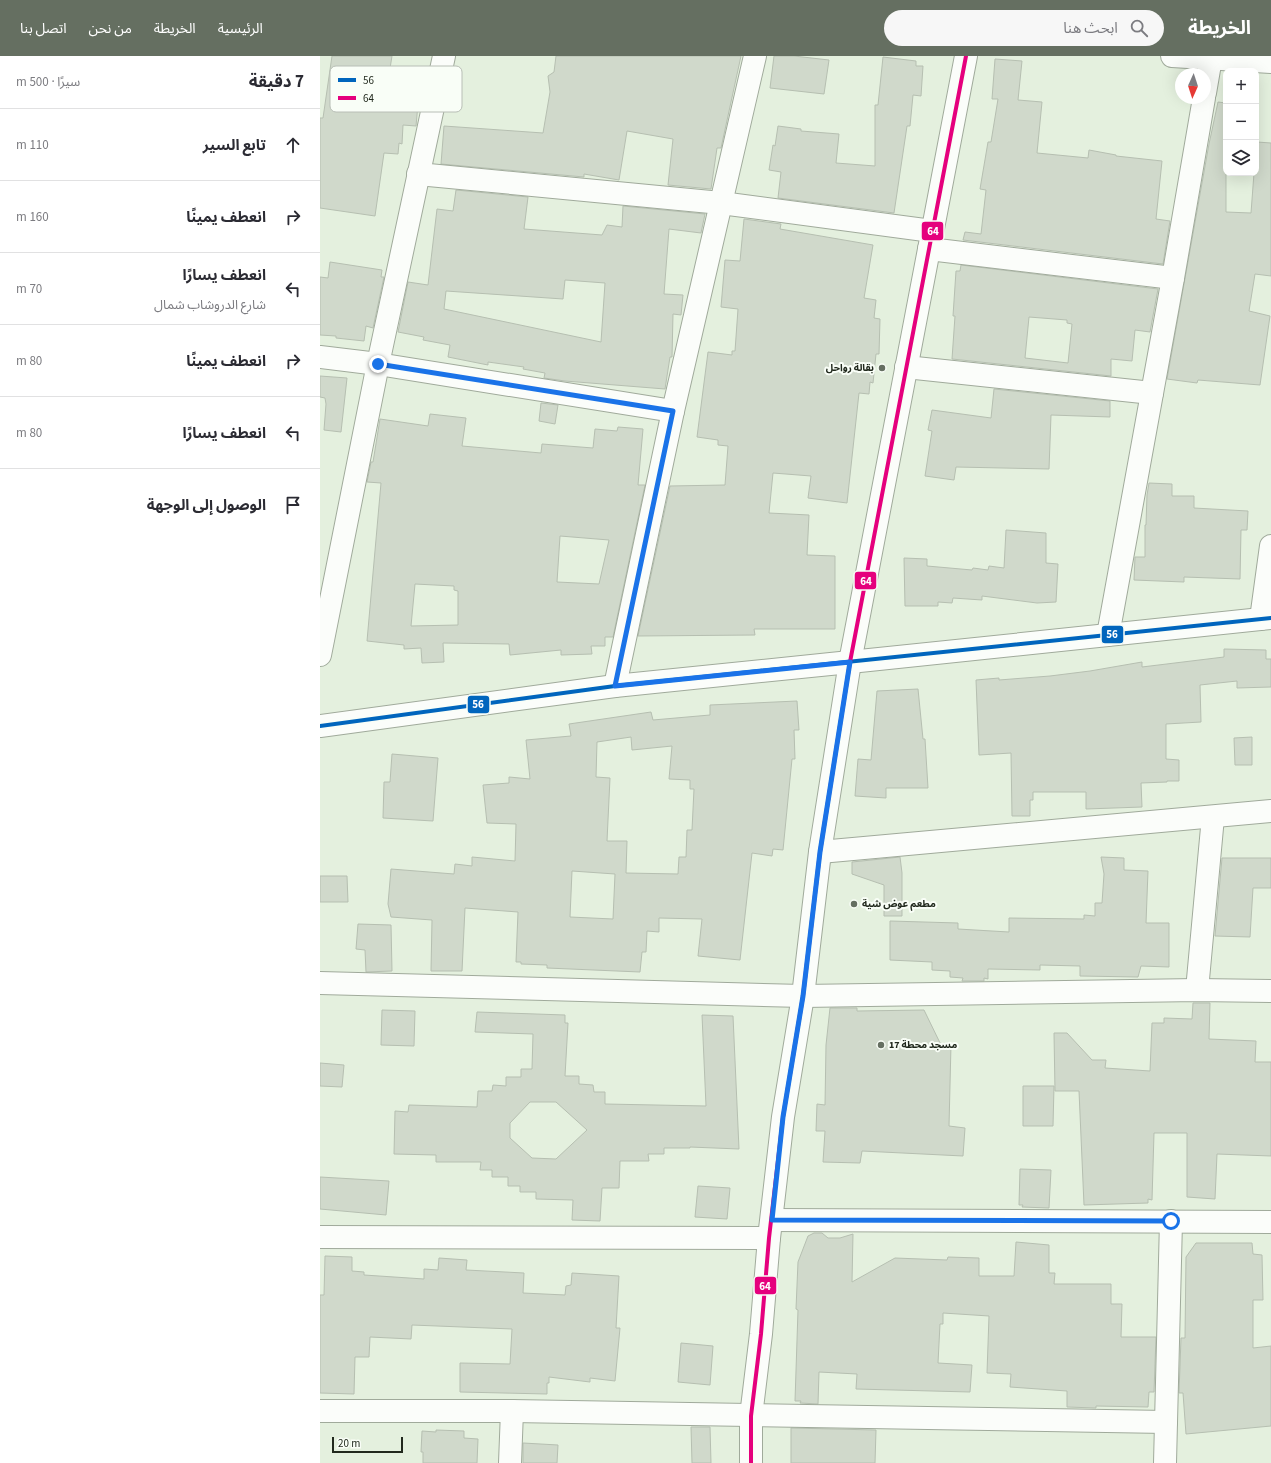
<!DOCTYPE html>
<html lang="ar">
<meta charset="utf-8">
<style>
body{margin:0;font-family:"Source Sans 3","Noto Sans Arabic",sans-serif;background:#f7f7f7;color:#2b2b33;direction:rtl}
.controls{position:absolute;right:12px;top:12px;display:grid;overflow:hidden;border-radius:8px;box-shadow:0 4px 16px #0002}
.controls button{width:36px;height:36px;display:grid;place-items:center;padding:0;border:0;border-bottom:1px solid #e1e1e2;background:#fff;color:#2b2b33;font:20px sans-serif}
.compass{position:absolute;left:855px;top:12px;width:36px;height:36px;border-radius:50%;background:#fff;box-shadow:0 4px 16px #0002;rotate:183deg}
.scale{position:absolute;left:12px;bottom:10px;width:71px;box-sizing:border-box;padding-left:4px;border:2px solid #21291d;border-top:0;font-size:11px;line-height:14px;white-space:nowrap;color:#21291d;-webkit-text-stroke:3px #f9fef7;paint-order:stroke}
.stop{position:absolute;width:12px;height:12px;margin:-9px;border:3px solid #1a73e8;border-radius:50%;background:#fff}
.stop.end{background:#1a73e8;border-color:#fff;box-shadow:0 1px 4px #0008}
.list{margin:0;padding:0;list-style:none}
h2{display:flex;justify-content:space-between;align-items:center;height:52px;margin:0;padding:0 16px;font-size:17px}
h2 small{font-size:13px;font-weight:400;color:#7c7c81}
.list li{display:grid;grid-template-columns:26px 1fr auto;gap:12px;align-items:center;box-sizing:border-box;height:72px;padding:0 16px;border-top:1px solid #e1e1e2}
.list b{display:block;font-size:15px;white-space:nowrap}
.list p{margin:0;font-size:13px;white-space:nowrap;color:#7c7c81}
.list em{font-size:13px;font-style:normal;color:#7c7c81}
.icon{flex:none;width:22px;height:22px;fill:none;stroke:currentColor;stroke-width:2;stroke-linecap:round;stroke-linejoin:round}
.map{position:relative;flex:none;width:951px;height:1407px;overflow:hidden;direction:ltr}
header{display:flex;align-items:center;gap:24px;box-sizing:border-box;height:56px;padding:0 20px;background:#656f61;color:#fff}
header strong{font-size:19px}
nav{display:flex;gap:22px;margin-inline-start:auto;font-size:14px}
.search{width:280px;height:36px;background:#f7f7f7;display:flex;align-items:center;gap:10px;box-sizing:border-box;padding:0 14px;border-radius:22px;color:#7c7c81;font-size:15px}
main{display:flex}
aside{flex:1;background:#fff}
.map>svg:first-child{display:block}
.building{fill:#d0d9cb;stroke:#b6bfb1;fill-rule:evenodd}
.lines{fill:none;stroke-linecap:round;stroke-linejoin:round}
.street-casing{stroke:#a0aa9b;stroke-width:24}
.secondary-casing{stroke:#a0aa9b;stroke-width:24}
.street{stroke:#fbfdfa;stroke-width:22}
.secondary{stroke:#fbfdfa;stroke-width:22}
.bus-1-casing{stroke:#f9fef7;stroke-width:7}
.bus-2-casing{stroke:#f9fef7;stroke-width:7}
.bus-1{stroke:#0065bd;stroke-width:4}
.bus-2{stroke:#e5007d;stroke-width:4}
.route{stroke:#1a73e8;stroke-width:5}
.poi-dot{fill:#656f61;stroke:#f9fef7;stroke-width:1.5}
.labels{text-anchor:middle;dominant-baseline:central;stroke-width:4;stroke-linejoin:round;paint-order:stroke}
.poi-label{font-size:10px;font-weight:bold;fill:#21291d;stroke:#f9fef7;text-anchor:start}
.key{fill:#f9fef7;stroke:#b8beb6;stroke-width:1}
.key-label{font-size:11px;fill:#21291d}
.line-badge{stroke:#f9fef7;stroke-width:1.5}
.badge-label{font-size:11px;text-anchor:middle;font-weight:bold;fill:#fff}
</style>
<header>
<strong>الخريطة</strong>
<div class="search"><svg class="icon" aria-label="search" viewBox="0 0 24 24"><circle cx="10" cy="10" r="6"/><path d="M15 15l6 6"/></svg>ابحث هنا</div>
<nav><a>الرئيسية</a><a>الخريطة</a><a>من نحن</a><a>اتصل بنا</a></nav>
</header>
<main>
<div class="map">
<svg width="951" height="1407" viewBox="0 0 951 1407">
<rect width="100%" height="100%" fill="#e4f0de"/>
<g class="building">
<path d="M 12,0 L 72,0 L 68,25 L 87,28 L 85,47 L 98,48 L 96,70 L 83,69 L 82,88 L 79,87 L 78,98 L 64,97 L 55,160 L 0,152 L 0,62 L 3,62 Z"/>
<path d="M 236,0 L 421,0 L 401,92 L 397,92 L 391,133 L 348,129 L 353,83 L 307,75 L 299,124 L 264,118 L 264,121 L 121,108 L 124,70 L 223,77 L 230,36 L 228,20 L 234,16 Z"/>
<path d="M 454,0 L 474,0 L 509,4 L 504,38 L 450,32 Z"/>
<path d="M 563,1 L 596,5 L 596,10 L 603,10 L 601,40 L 593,39 L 590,70 L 587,70 L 574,157 L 458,142 L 461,116 L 449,114 L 453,89 L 455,90 L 458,70 L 481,73 L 481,75 L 519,78 L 516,107 L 555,110 L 555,49 L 558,49 Z"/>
<path d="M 675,3 L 702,5 L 698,44 L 722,46 L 717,97 L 768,102 L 769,94 L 796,99 L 796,100 L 842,105 L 836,163 L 850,165 L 843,208 L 643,184 L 645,176 L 661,178 L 666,134 L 660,133 L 668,86 L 671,86 L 678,43 L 672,43 Z"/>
<path d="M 898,46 L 906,47 L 906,156 L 931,157 L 934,117 L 936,117 L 937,86 L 951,87 L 951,220 L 935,218 L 929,255 L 950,260 L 940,329 L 878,324 L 877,327 L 847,323 L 889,88 Z"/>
<path d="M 136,134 L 208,141 L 204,173 L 282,179 L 287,169 L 302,171 L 303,150 L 385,158 L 381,177 L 349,173 L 344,238 L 363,239 L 361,259 L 353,258 L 352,301 L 350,301 L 345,333 L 245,325 L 224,322 L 225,317 L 203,313 L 204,311 L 168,306 L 168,309 L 128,301 L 130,289 L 103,284 L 104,281 L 78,276 L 88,226 L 108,229 L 117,153 L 133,155 ZM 245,224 L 285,227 L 281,286 L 124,253 L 126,235 L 243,243 Z"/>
<path d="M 424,163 L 461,168 L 460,173 L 553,189 L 544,242 L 556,244 L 554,262 L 560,263 L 559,298 L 556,298 L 553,327 L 550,326 L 549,338 L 539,337 L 527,447 L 488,442 L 491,420 L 453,417 L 449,457 L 489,459 L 487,499 L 515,500 L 515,573 L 434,573 L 435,579 L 318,580 L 350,430 L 405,429 L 408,390 L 398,389 L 398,384 L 377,381 L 388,296 L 412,299 L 412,295 L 415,295 L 418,253 L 401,251 L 405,204 L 420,205 Z"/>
<path d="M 10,206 L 62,214 L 61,221 L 64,221 L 53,272 L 46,270 L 44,285 L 16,282 L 16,280 L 0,279 L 0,221 L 8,222 Z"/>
<path d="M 641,209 L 838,233 L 830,276 L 815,274 L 812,305 L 791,303 L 791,320 L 632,303 L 635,260 L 633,260 L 636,215 L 640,215 ZM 709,261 L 747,264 L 747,267 L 752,268 L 748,307 L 705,302 Z"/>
<path d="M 0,320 L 27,322 L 21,376 L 4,374 L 6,348 L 5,342 L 0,341 Z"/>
<path d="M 674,333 L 790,345 L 790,361 L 731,359 L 729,413 L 636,411 L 634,424 L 605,420 L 612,375 L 608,374 L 612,354 L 671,362 Z"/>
<path d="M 221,347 L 238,349 L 235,368 L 219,365 Z"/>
<path d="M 110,358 L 146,362 L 142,390 L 221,397 L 222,388 L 273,392 L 275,373 L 297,375 L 298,371 L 323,373 L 318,429 L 325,429 L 293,581 L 285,581 L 285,590 L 271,590 L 272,598 L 241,599 L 241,594 L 190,599 L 189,588 L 123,587 L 124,606 L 102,607 L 101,592 L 84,593 L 84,589 L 47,585 L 61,427 L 47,426 L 51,406 L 53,406 L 60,363 L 108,370 ZM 240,480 L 289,484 L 279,528 L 237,526 ZM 95,528 L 134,530 L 134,534 L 138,535 L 138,569 L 91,570 Z"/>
<path d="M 829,427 L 852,428 L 852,440 L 874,440 L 874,452 L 928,455 L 927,474 L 921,474 L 920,523 L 864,521 L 864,526 L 814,524 L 815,501 L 825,501 L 825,469 L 826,469 L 827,439 Z"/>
<path d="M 686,474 L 726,477 L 726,507 L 738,508 L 736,546 L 717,547 L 662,540 L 662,544 L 633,542 L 632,547 L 618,546 L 618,550 L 585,550 L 584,502 L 607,503 L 607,510 L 652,514 L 653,512 L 668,514 L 669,510 L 684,512 Z"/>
<path d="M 904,593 L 946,594 L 946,603 L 951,603 L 951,631 L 917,632 L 917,625 L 880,629 L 881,666 L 846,668 L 846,703 L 859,704 L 859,725 L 847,725 L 847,726 L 821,727 L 822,751 L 766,753 L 766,736 L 713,736 L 713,744 L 710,744 L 710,760 L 692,760 L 691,697 L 659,699 L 656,624 L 679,622 L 679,624 L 730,620 L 770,615 L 822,606 L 822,611 L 904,601 Z"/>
<path d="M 598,633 L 603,683 L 605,683 L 608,732 L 566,732 L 566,742 L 535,740 L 538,703 L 551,704 L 557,635 Z"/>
<path d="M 477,645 L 479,674 L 474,674 L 475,703 L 472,703 L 463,794 L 453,793 L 452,800 L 432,797 L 420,904 L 378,900 L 382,863 L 339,862 L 339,876 L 327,875 L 326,896 L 322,896 L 320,916 L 227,912 L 227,909 L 201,908 L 201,906 L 196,906 L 198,856 L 145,852 L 142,915 L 111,915 L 112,864 L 71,861 L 68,848 L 71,813 L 134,818 L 135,808 L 152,810 L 152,801 L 195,805 L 196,768 L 167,767 L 163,729 L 189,727 L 189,721 L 210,723 L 206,684 L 251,680 L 249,668 L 331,656 L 333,664 L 390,659 L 390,649 ZM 311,681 L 312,694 L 352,690 L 349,723 L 370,724 L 370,733 L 374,733 L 372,774 L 367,774 L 366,801 L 359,801 L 358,818 L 306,817 L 307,785 L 287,785 L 290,722 L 276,721 L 277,686 ZM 252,815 L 295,818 L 293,863 L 250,861 Z"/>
<path d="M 932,681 L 932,709 L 915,709 L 914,682 Z"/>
<path d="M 72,698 L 118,702 L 113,765 L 63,762 L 64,726 L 70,726 Z"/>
<path d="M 580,801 L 582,817 L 582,860 L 564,860 L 564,829 L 532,818 L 532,806 Z"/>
<path d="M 781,801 L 804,802 L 804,814 L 828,815 L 826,867 L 849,867 L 849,911 L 821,910 L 818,921 L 760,920 L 760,910 L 720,909 L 720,914 L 668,913 L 668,923 L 664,922 L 664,925 L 642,925 L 643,922 L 630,921 L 630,915 L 612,914 L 612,906 L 570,904 L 570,865 L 638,867 L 638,873 L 689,876 L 689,862 L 764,863 L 764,859 L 775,860 L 775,847 L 782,847 L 784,818 Z"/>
<path d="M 902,802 L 951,802 L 951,832 L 933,832 L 930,881 L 895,880 Z"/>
<path d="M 0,820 L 27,820 L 28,846 L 0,846 Z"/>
<path d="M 38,868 L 71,869 L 72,915 L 46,916 L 45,894 L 36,893 Z"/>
<path d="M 873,947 L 890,947 L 889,983 L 936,985 L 935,1006 L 951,1006 L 951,1100 L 897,1098 L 895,1143 L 867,1141 L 867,1077 L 834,1077 L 832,1144 L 828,1143 L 828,1147 L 764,1149 L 759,1035 L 735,1035 L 734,977 L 747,977 L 772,1004 L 786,1004 L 785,1012 L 830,1015 L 832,967 L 844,967 L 844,962 L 872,963 Z"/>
<path d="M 510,952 L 537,952 L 537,955 L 604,954 L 623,993 L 631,988 L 629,1070 L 645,1072 L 643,1100 L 542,1095 L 540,1107 L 503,1106 L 505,1075 L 496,1075 L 497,1048 L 505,1049 L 506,989 Z"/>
<path d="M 62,954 L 95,955 L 94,990 L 61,989 Z"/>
<path d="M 157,956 L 245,959 L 245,967 L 248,967 L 245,1020 L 259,1020 L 259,1028 L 273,1029 L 274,1036 L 285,1036 L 285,1048 L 386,1050 L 382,959 L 413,960 L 419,1093 L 370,1091 L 370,1092 L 344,1092 L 344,1098 L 328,1098 L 329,1105 L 300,1105 L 299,1132 L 282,1132 L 280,1165 L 252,1164 L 253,1144 L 216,1143 L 216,1136 L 200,1136 L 200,1130 L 188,1130 L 188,1121 L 172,1121 L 172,1114 L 160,1114 L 161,1106 L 116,1106 L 116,1099 L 74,1098 L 75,1055 L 88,1056 L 89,1049 L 157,1051 L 158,1035 L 172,1035 L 173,1029 L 186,1030 L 186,1021 L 201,1021 L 201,1013 L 212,1013 L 213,978 L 155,976 ZM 210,1046 L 236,1046 L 267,1074 L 236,1103 L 212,1102 L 190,1082 L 190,1067 Z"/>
<path d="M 0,1007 L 24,1009 L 22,1031 L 0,1030 Z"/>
<path d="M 703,1030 L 734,1030 L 733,1070 L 703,1070 Z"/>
<path d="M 700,1113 L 731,1114 L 729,1152 L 702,1151 L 703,1149 L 699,1149 Z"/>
<path d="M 0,1121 L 69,1125 L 66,1159 L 0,1153 Z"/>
<path d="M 378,1130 L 410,1132 L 407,1163 L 375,1161 Z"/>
<path d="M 494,1177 L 502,1177 L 508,1182 L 520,1182 L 533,1178 L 532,1226 L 575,1202 L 627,1204 L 628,1201 L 659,1202 L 659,1220 L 694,1220 L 696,1186 L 729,1189 L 729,1217 L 735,1217 L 734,1228 L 791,1228 L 791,1248 L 802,1248 L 801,1281 L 836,1281 L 834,1336 L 829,1336 L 828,1351 L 776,1350 L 776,1352 L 747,1351 L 747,1335 L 690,1331 L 691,1318 L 667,1317 L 669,1260 L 623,1257 L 623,1268 L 620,1268 L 618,1307 L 652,1309 L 650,1336 L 536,1333 L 537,1318 L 499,1316 L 498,1348 L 480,1347 L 481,1345 L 475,1345 L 478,1254 L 476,1253 L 478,1206 L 488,1180 Z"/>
<path d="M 876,1187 L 932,1187 L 933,1198 L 942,1199 L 943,1244 L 933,1244 L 933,1292 L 951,1290 L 951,1370 L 866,1378 L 863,1337 L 859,1337 L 861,1282 L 865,1282 L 866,1201 Z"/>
<path d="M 5,1200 L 32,1201 L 32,1215 L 44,1216 L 44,1219 L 104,1223 L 104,1213 L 118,1214 L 119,1202 L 147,1204 L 146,1214 L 204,1217 L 203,1237 L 245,1239 L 246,1230 L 251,1229 L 252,1217 L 299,1220 L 296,1272 L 300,1272 L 295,1325 L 270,1322 L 270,1326 L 229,1321 L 229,1327 L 227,1327 L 227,1338 L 140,1336 L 140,1307 L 190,1308 L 192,1273 L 92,1269 L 91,1283 L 50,1281 L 49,1301 L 35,1301 L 34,1338 L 0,1337 L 0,1239 L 4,1239 Z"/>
<path d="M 361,1287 L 393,1290 L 390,1329 L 358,1326 Z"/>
<path d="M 371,1371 L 390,1371 L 391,1407 L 372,1407 Z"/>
<path d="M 471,1372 L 556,1374 L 555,1407 L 471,1407 Z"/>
<path d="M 116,1374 L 144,1375 L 144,1382 L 158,1383 L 157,1407 L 103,1407 L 103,1396 L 101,1396 L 102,1375 L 116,1376 Z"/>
<path d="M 203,1387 L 238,1389 L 237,1407 L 203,1407 Z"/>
</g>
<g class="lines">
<defs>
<g id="street">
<path d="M 852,0 L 951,6"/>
<path d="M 885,37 L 891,2"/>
<path d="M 98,118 L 401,147 L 612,175"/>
<path d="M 609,193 L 853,222"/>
<path d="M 0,301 L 58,308 L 353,355"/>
<path d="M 586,311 L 832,337"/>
<path d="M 941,563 L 951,490"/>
<path d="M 788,579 L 853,222 L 884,42"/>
<path d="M 0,599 L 58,308 L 124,0"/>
<path d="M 295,630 L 353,355 L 435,0"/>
<path d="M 0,670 L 295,630 L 530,606"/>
<path d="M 500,796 L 951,755"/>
<path d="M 0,927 L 483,940 L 877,934 L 951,935"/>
<path d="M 877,934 L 893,761"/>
<path d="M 452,1164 L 951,1166"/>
<path d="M 0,1181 L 449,1182"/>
<path d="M 0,1355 L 192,1355 L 846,1366"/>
<path d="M 190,1407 L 192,1355"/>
<path d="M 431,1407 L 431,1360 L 441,1278 L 449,1182 L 463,1061 L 483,940 L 500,796 L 530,606 L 646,0"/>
<path d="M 845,1407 L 851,1165"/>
</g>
<path id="secondary" d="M 530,606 L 951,562"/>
</defs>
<use href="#street" class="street-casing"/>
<use href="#secondary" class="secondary-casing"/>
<use href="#street" class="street"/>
<use href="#secondary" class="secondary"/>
<defs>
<path id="bus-1" d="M 0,670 L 295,630 L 951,562"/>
<path id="bus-2" d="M 431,1407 L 431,1360 L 441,1278 L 449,1182 L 463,1061 L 483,940 L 500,796 L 530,606 L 646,0"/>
</defs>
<use href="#bus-1" class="bus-1-casing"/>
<use href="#bus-2" class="bus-2-casing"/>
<use href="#bus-1" class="bus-1"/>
<use href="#bus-2" class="bus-2"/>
</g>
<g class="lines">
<path class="route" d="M 58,308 L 353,355 L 295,630 L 530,606 L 500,796 L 483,940 L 463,1061 L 452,1164 L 851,1165"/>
</g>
<g class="poi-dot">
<circle cx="562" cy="312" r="4"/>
<circle cx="534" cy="848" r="4"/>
<circle cx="561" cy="989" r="4"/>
</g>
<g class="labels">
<g class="poi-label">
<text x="554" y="312" text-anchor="end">بقالة رواحل</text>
<text x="542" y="848">مطعم عوض شية</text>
<text x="569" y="989">مسجد محطة 17</text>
</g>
</g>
<rect x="10" y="10" width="132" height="46" rx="6" class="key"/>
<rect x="18" y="22" width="18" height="4" fill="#0065bd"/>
<rect x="18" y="40" width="18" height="4" fill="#e5007d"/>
<g class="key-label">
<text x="43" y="28">56</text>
<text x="43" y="46">64</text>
</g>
<g class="line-badge">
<rect x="601" y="165" width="23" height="20" rx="4" fill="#e5007d"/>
<rect x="534" y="515" width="23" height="19" rx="4" fill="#e5007d"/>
<rect x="781" y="569" width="23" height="19" rx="4" fill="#0065bd"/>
<rect x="147" y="639" width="23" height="19" rx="4" fill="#0065bd"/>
<rect x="434" y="1220" width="23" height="19" rx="4" fill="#e5007d"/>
</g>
<g class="badge-label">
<text x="613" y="179">64</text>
<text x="546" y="529">64</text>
<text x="792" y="582">56</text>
<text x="158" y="652">56</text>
<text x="445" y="1234">64</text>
</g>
</svg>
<div class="controls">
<button>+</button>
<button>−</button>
<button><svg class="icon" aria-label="layers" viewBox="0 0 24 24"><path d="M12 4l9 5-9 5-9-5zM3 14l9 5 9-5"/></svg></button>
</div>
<svg class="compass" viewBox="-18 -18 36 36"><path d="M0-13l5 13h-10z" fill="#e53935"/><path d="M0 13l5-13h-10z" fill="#7c7c81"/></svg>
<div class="scale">20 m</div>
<div class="stop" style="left:851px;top:1165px"></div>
<div class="stop end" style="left:58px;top:308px"></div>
</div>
<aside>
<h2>7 دقيقة<small>سيرًا · 500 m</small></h2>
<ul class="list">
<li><svg class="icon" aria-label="ahead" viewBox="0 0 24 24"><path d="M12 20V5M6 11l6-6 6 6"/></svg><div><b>تابع السير</b></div><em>110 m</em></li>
<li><svg class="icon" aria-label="right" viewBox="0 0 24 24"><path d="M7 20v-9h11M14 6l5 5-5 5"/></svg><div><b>انعطف يمينًا</b></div><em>160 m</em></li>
<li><svg class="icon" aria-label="left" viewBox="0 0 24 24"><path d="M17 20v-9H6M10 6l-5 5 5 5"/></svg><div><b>انعطف يسارًا</b><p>شارع الدروشاب شمال</p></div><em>70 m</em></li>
<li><svg class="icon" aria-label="right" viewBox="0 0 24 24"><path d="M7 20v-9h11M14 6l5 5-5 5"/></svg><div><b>انعطف يمينًا</b></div><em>80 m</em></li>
<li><svg class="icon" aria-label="left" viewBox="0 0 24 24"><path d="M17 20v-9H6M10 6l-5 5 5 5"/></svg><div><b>انعطف يسارًا</b></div><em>80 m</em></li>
<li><svg class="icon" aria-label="arrive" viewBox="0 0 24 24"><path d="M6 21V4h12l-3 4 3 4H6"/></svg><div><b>الوصول إلى الوجهة</b></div></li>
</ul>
</aside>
</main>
